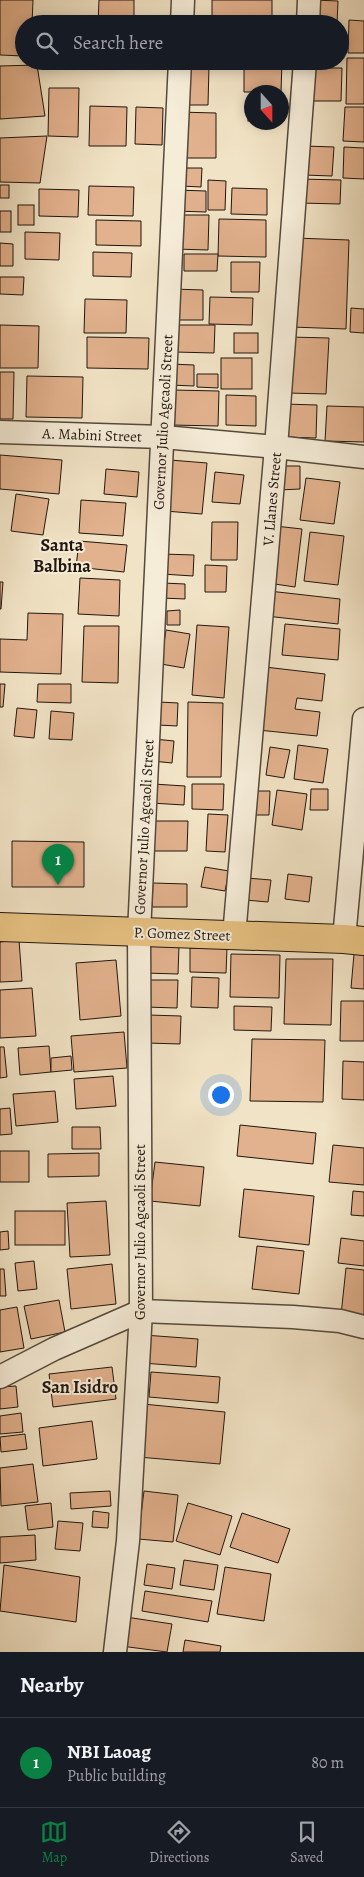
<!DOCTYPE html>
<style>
body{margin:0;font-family:Alegreya,serif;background:#20242c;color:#f1f3f6}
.compass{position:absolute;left:244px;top:85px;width:45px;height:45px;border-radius:50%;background:#171b24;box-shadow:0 2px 12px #0003;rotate:159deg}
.you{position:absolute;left:220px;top:1094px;width:18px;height:18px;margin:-12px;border:4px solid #fff;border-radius:50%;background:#1a73e8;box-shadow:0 0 0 8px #1a73e833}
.badge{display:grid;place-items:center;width:32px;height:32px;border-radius:50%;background:#0b8043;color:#fff;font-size:16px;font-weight:700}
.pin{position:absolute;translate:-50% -41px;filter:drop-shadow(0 1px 2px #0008)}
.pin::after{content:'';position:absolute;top:26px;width:18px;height:15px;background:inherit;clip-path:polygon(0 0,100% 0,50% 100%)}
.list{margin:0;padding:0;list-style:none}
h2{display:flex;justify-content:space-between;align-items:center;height:65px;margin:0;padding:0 20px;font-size:21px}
h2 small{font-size:16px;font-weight:400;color:#9ea1a6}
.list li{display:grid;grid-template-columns:32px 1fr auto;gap:15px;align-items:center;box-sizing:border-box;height:90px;padding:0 20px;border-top:1px solid #363941}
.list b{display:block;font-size:19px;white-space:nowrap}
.list p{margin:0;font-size:16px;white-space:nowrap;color:#9ea1a6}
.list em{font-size:16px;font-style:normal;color:#9ea1a6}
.icon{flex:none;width:28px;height:28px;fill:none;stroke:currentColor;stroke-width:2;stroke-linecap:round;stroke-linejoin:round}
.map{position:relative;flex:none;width:364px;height:1652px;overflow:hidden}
.search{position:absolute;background:#171b24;box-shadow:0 2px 12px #0003;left:15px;right:15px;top:15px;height:55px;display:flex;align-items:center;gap:12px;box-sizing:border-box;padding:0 18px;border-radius:28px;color:#9ea1a6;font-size:19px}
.sheet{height:155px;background:#171b24}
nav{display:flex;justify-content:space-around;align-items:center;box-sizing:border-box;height:70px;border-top:1px solid #363941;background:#171b24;font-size:14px;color:#9ea1a6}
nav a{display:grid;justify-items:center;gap:2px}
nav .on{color:#0b8043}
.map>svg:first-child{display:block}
.building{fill:#e2b18d;stroke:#20160e}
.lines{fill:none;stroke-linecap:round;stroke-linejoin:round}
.minor-casing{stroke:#54493c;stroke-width:25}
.major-casing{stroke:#20160e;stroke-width:30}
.minor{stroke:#f6edd9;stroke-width:22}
.major{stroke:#e8c282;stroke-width:28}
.labels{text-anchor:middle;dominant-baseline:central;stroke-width:4;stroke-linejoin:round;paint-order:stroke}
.street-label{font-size:15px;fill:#20160e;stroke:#f6edd9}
.quarter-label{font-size:18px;font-weight:bold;fill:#20160e;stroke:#f6edd9}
</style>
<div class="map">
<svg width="364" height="1652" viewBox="0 0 364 1652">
<rect width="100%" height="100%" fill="#f1e3c5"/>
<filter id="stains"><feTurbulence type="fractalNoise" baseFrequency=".004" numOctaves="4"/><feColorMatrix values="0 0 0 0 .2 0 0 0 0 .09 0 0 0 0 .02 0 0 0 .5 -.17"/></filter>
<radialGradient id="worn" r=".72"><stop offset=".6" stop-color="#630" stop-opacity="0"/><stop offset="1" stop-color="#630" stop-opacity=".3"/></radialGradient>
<g class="building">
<path d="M 0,0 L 33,0 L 32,24 L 24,24 L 24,56 L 0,55 Z"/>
<path d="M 99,0 L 134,0 L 134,24 L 98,24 Z"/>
<rect x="212" y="0" width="60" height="24"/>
<path d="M 314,0 L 338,1 L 337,24 L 313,24 Z"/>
<path d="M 349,20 L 364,21 L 364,53 L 348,53 Z"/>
<path d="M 347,58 L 364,58 L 364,104 L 346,104 Z"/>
<path d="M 244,61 L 282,61 L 281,92 L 244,92 Z"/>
<path d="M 37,65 L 45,116 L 0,119 L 0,66 Z"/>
<path d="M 185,65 L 209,66 L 208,105 L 184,105 Z"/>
<path d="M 310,68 L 342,68 L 341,101 L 308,101 Z"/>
<path d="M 49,88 L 79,88 L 78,137 L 48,136 Z"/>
<rect x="248" y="98" width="4" height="23"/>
<path d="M 90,106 L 127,107 L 126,146 L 89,146 Z"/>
<path d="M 136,107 L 163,108 L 162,145 L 135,144 Z"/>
<path d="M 345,107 L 364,107 L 364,142 L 343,141 Z"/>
<path d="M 178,112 L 216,113 L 216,158 L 177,158 Z"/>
<path d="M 47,136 L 40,183 L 0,182 L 0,138 Z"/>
<path d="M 305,146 L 334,147 L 332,176 L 304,175 Z"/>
<path d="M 344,147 L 364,148 L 364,179 L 343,178 Z"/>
<path d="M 181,168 L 202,168 L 201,187 L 181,186 Z"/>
<path d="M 301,179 L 341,180 L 340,204 L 300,203 Z"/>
<path d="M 208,180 L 226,181 L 225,210 L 208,210 Z"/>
<rect x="0" y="185" width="9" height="13"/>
<path d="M 89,186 L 134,187 L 133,216 L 88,215 Z"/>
<path d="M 232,188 L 267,189 L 267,215 L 231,214 Z"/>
<path d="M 39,189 L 79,190 L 78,217 L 39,216 Z"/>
<path d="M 176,190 L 206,191 L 206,212 L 175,211 Z"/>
<rect x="18" y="205" width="16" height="20"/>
<rect x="0" y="211" width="11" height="21"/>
<path d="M 176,215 L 209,215 L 208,250 L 175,249 Z"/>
<path d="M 219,219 L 266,220 L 266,257 L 218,256 Z"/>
<path d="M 96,220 L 141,221 L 141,246 L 96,245 Z"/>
<path d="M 25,232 L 60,233 L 59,260 L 25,259 Z"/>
<path d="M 295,238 L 349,240 L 346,329 L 292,327 Z"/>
<path d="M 0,243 L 13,244 L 13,266 L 0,266 Z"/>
<path d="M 93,252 L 132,253 L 131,277 L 93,276 Z"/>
<path d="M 184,254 L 218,254 L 217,271 L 184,271 Z"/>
<path d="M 231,262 L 260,262 L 259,292 L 231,292 Z"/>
<path d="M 0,277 L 24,277 L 23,295 L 0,294 Z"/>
<path d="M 173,289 L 203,290 L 203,320 L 173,320 Z"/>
<path d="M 210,297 L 253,298 L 252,325 L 209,324 Z"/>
<path d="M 85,299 L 127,300 L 126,333 L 84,333 Z"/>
<path d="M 351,308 L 364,309 L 364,333 L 350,332 Z"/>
<path d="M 0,325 L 39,326 L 38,368 L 0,368 Z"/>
<path d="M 176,325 L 215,325 L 214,353 L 175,352 Z"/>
<rect x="234" y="333" width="24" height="20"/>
<path d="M 87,337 L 149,338 L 148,369 L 87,368 Z"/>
<path d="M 290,337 L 329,338 L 326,394 L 288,393 Z"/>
<rect x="221" y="358" width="31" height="31"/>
<path d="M 171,364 L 194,365 L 194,386 L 170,385 Z"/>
<path d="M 0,372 L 14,372 L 13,419 L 0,419 Z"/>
<path d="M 197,374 L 218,374 L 218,388 L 197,387 Z"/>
<path d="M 27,376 L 83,377 L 82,418 L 26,417 Z"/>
<path d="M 173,390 L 219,391 L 218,426 L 172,425 Z"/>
<path d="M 226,395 L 256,396 L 256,426 L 226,425 Z"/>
<path d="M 284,404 L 317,405 L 316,438 L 283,437 Z"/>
<path d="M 327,406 L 364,407 L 364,442 L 325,441 Z"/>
<path d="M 0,455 L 62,460 L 59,494 L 0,489 Z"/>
<path d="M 170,460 L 207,463 L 202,514 L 165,511 Z"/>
<path d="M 280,466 L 300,466 L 300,489 L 279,490 Z"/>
<path d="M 106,469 L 139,472 L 137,497 L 104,494 Z"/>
<path d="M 215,472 L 244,475 L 240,504 L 212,502 Z"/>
<path d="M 306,478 L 340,482 L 334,524 L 300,520 Z"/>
<path d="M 16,494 L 49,499 L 43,535 L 11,531 Z"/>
<path d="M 81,500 L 126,503 L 123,536 L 79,533 Z"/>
<path d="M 212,522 L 238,522 L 237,560 L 211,560 Z"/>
<path d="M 275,526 L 302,529 L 295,587 L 268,583 Z"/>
<path d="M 310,532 L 344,536 L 338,585 L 304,581 Z"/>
<path d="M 79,541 L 127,545 L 124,572 L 76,567 Z"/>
<path d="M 163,554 L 194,555 L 193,576 L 162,574 Z"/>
<path d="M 205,565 L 227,566 L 226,592 L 205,592 Z"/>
<path d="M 80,578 L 120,580 L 119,616 L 78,614 Z"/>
<path d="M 0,582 L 3,582 L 1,609 L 0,609 Z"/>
<path d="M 163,583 L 185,584 L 185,599 L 162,598 Z"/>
<path d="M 269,591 L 340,599 L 338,624 L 266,616 Z"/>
<path d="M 180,610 L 180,625 L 167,625 L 167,611 Z"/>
<path d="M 28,613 L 63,614 L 61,674 L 0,672 L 0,639 L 27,640 Z"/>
<path d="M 285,624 L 340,629 L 338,660 L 282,655 Z"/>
<path d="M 197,625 L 229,627 L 224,698 L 192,695 Z"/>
<path d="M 84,626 L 119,626 L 118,683 L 82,682 Z"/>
<path d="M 166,630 L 190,634 L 184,668 L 161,664 Z"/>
<path d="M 265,667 L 325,674 L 322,701 L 297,698 L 295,709 L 320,712 L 317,736 L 258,730 Z"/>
<path d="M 0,684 L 5,684 L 3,707 L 0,707 Z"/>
<path d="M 38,684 L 71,684 L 71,703 L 37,702 Z"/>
<path d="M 159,702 L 178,703 L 177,726 L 158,725 Z"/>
<path d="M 188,702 L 223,703 L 221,777 L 187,777 Z"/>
<path d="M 17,708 L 37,710 L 34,738 L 14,736 Z"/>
<path d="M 51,711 L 74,713 L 72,740 L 49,739 Z"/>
<path d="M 154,739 L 174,741 L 172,763 L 152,761 Z"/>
<path d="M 298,745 L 328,749 L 323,783 L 294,779 Z"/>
<path d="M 270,747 L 290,750 L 284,778 L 266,775 Z"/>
<path d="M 153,784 L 185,786 L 184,805 L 151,803 Z"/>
<path d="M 192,784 L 224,784 L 223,810 L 192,809 Z"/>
<path d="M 311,789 L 328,789 L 328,810 L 310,810 Z"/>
<path d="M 277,790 L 307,794 L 302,830 L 272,825 Z"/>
<path d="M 249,791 L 270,791 L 269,815 L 248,815 Z"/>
<path d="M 208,814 L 228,815 L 225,852 L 206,851 Z"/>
<path d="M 151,821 L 188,821 L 187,851 L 151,851 Z"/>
<path d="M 12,841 L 84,842 L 84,887 L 12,887 Z"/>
<path d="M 205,867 L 229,871 L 225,891 L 201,887 Z"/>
<path d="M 288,874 L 312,877 L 309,902 L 285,899 Z"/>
<path d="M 247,878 L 271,880 L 268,902 L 245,900 Z"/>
<path d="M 153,883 L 187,884 L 187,907 L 152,907 Z"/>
<path d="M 19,940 L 22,981 L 0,982 L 0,942 Z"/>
<path d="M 144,945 L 179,946 L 178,974 L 144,973 Z"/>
<path d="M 190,948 L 227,948 L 226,973 L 190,972 Z"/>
<path d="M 231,954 L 280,955 L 279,998 L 230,997 Z"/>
<path d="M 354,954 L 364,955 L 364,989 L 351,988 Z"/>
<path d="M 286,959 L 333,959 L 331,1025 L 284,1024 Z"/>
<path d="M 116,960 L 121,1016 L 80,1020 L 76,963 Z"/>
<path d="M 192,977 L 219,978 L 218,1008 L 191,1007 Z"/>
<path d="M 146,980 L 178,980 L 177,1008 L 145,1007 Z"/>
<path d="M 32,988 L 36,1036 L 0,1038 L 0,990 Z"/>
<path d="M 341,1001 L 364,1001 L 364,1041 L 340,1041 Z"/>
<path d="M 234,1006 L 272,1007 L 271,1031 L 234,1030 Z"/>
<path d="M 148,1015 L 181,1016 L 180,1044 L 147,1043 Z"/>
<path d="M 124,1032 L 127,1068 L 74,1072 L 71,1036 Z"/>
<path d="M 252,1039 L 325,1040 L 323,1102 L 250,1101 Z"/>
<path d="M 49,1046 L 51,1072 L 20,1075 L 18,1048 Z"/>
<path d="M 0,1047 L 4,1047 L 7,1077 L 0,1078 Z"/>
<path d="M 71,1056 L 72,1070 L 51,1072 L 51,1058 Z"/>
<path d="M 343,1061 L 364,1062 L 364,1100 L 342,1099 Z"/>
<path d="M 113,1076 L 116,1106 L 76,1109 L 74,1079 Z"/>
<path d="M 55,1091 L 58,1122 L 16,1126 L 13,1094 Z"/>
<path d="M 10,1108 L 12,1134 L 0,1135 L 0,1109 Z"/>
<path d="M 240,1125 L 316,1133 L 313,1164 L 237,1156 Z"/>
<path d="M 72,1127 L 100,1127 L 101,1149 L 72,1149 Z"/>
<path d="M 333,1145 L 364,1148 L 364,1185 L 329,1182 Z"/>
<rect x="0" y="1151" width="29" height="31"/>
<path d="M 99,1153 L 99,1176 L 48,1177 L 48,1154 Z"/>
<path d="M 155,1162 L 204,1167 L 200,1206 L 150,1201 Z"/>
<path d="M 244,1189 L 314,1196 L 309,1245 L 239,1237 Z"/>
<path d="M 353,1191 L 364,1192 L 364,1216 L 351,1215 Z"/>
<path d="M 106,1201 L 110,1255 L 70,1257 L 67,1203 Z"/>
<rect x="15" y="1211" width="50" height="34"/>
<path d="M 8,1231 L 9,1249 L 0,1250 L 0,1232 Z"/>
<path d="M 341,1238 L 364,1241 L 364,1266 L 338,1263 Z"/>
<path d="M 257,1246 L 304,1251 L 299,1294 L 252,1289 Z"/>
<path d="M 34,1261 L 37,1289 L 18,1291 L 15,1263 Z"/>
<path d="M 112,1264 L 116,1304 L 71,1309 L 67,1269 Z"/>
<path d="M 346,1268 L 364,1270 L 364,1317 L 341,1315 Z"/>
<path d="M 0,1269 L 4,1269 L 6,1296 L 0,1296 Z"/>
<path d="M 59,1300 L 65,1332 L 31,1339 L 24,1306 Z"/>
<path d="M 17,1307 L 24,1348 L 0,1352 L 0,1310 Z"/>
<path d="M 144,1335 L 198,1339 L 196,1367 L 142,1363 Z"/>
<path d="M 112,1367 L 116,1399 L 53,1407 L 49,1374 Z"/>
<path d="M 151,1372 L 220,1377 L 218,1403 L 149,1397 Z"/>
<path d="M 16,1386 L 18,1407 L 0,1409 L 0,1387 Z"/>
<path d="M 143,1404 L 225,1412 L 220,1464 L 138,1457 Z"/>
<path d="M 21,1413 L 23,1432 L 0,1434 L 0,1416 Z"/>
<path d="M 92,1421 L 97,1459 L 43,1466 L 39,1428 Z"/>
<path d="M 25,1434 L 27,1449 L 1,1452 L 0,1437 Z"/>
<path d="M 33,1464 L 38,1502 L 1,1506 L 0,1468 Z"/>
<path d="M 110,1491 L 111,1506 L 71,1509 L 70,1493 Z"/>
<path d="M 144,1491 L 178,1495 L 173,1542 L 138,1539 Z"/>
<path d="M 51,1503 L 53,1527 L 28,1530 L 25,1506 Z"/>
<path d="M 188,1503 L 232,1516 L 220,1555 L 176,1541 Z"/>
<path d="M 93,1511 L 109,1513 L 108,1528 L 92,1527 Z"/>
<path d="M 242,1513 L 290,1529 L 278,1563 L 230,1547 Z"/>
<path d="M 58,1521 L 83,1523 L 80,1551 L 55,1549 Z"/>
<path d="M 35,1535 L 36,1560 L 0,1563 L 0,1537 Z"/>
<path d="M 184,1560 L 218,1565 L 214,1590 L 180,1585 Z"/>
<path d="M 147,1564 L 175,1568 L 172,1589 L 144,1585 Z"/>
<path d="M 4,1565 L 80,1577 L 76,1622 L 0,1611 Z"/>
<path d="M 225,1567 L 271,1574 L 264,1621 L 217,1614 Z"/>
<path d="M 145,1591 L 212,1601 L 208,1622 L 142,1611 Z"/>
<path d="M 126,1617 L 172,1624 L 167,1652 L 121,1646 Z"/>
<path d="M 185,1640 L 221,1646 L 220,1652 L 183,1652 Z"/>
</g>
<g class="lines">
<defs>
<g id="minor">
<path d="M 182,24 L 183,0"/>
<path d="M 308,24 L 309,0"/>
<path d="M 0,432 L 163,437 L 276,447 L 364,457"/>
<path d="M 234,936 L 276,447 L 305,61"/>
<path d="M 344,939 L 364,719"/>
<path d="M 0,1377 L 54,1349 L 141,1311 L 293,1317 L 340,1321 L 364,1327"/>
<path d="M 115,1652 L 128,1541 L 141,1311 L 139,933 L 180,61"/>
</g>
<path id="major" d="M 0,927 L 344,939 L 364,941"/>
</defs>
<use href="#minor" class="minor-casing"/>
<use href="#major" class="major-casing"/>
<use href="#minor" class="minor"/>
<use href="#major" class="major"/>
</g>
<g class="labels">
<g class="street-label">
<text transform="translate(163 422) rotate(-87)">Governor Julio Agcaoli Street</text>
<text transform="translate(92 435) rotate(2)">A. Mabini Street</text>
<text transform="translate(272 499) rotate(-85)">V. Llanes Street</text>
<text transform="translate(144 827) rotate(-87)">Governor Julio Agcaoli Street</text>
<text transform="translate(182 934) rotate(2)">P. Gomez Street</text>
<text transform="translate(140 1232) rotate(-90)">Governor Julio Agcaoli Street</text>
</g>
<g class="quarter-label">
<text x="62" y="545">Santa<tspan x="62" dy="21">Balbina</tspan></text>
<text x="80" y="1387">San Isidro</text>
</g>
</g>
<rect width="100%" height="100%" filter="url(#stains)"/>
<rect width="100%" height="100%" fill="url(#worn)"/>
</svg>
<svg class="compass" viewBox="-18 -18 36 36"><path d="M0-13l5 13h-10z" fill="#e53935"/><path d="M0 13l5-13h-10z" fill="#9ea1a6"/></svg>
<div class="you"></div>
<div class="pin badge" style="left:58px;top:885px">1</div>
<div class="search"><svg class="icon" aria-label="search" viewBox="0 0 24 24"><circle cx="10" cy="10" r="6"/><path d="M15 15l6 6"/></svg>Search here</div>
</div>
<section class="sheet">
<h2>Nearby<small></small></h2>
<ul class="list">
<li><span class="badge">1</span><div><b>NBI Laoag</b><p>Public building</p></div><em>80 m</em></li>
</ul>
</section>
<nav>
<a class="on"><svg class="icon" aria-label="map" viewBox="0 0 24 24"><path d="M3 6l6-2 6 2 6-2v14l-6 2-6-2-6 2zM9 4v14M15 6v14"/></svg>Map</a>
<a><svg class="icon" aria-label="directions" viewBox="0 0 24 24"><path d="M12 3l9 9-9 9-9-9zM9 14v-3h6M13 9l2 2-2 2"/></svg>Directions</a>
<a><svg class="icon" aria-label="saved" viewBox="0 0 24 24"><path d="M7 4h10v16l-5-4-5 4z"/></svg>Saved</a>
</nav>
